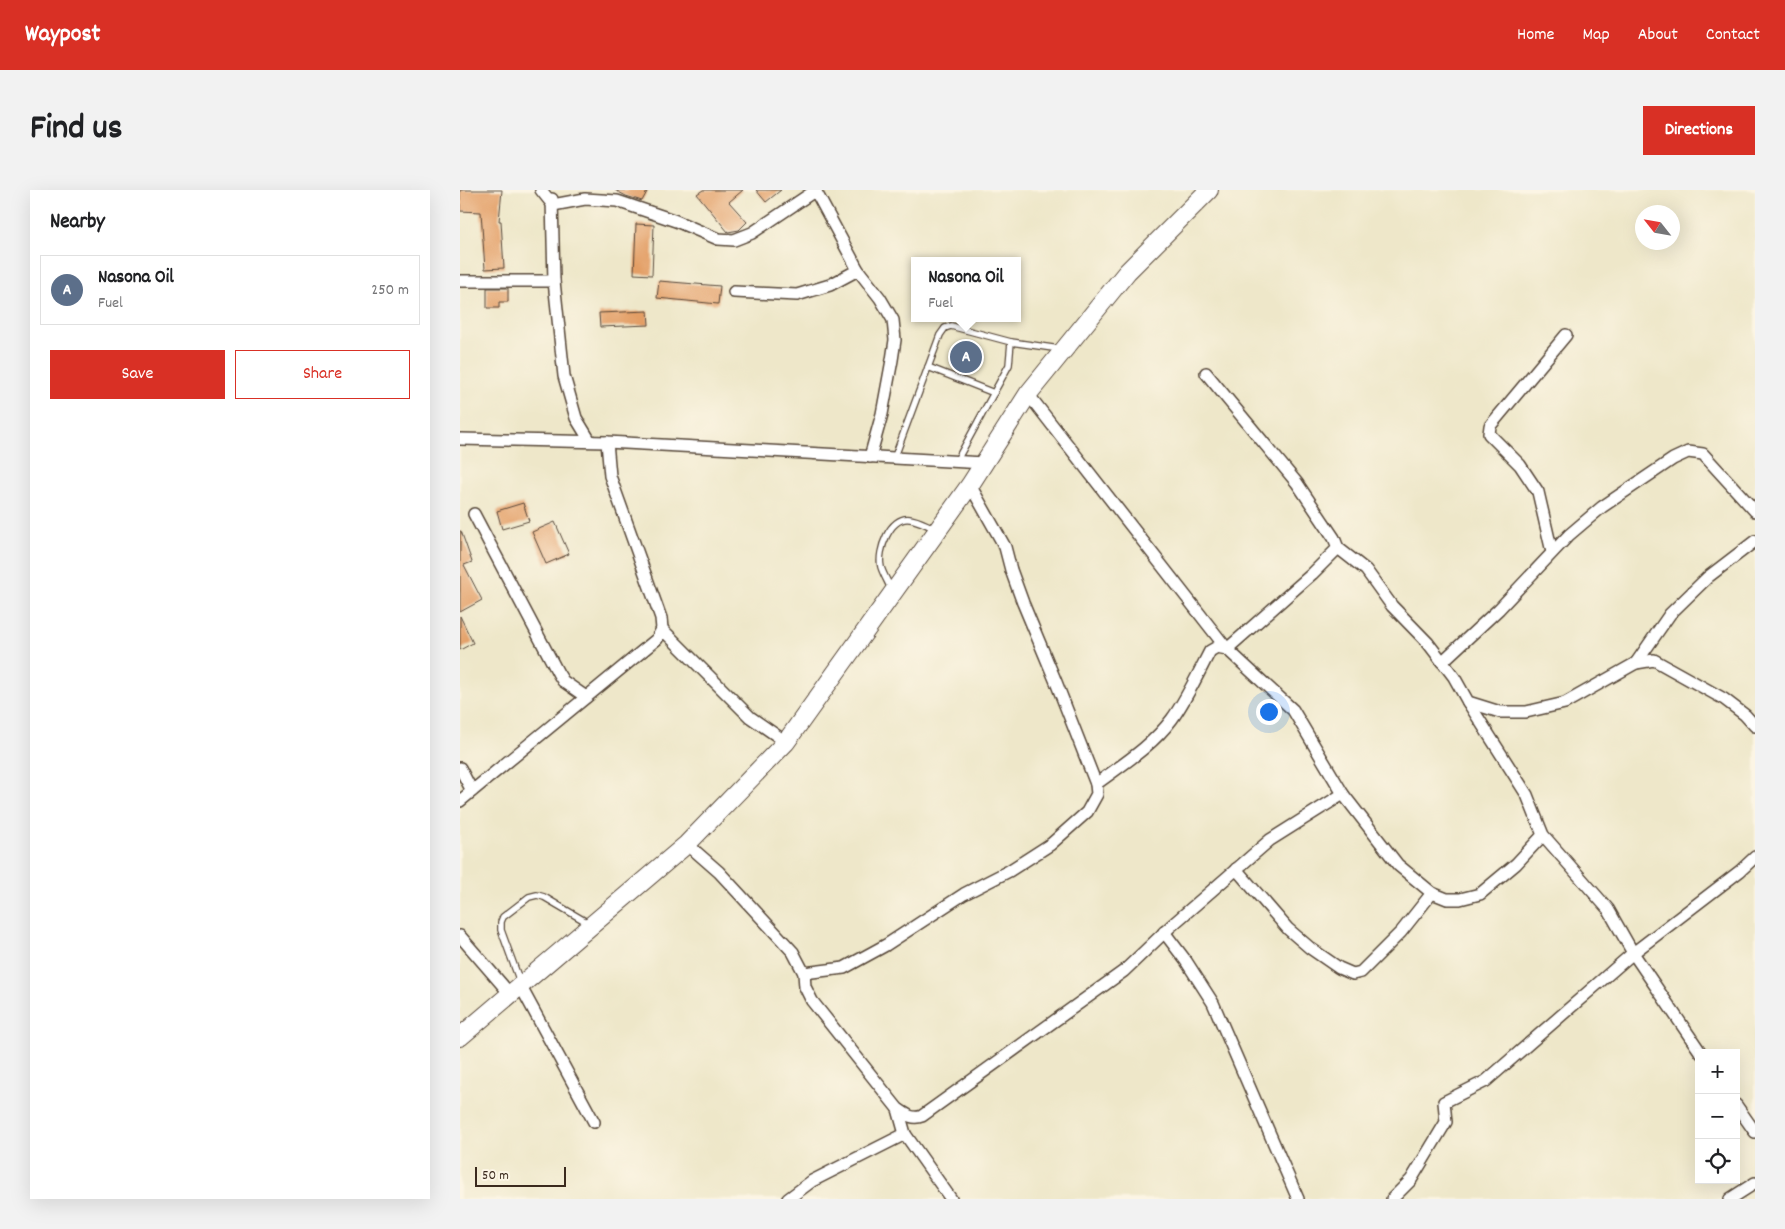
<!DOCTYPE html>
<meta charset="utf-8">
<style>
body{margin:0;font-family:Dekko,sans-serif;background:#f2f2f2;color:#202124}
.controls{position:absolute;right:15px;bottom:15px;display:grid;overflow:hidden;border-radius:0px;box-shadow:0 5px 20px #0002}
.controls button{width:45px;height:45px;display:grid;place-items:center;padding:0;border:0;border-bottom:1px solid #e0e0e0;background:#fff;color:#202124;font:25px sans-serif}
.compass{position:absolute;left:1175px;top:15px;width:45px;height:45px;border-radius:50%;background:#fff;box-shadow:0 5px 20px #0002;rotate:301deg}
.scale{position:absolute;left:15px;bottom:12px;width:91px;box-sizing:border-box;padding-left:5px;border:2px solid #3b2a1e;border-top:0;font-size:14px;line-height:18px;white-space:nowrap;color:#3b2a1e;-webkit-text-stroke:4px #fcf5e5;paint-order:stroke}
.you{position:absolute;left:808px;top:521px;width:18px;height:18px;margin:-12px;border:4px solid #fff;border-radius:50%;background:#1a73e8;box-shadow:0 0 0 8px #1a73e833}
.badge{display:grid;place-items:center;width:32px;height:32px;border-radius:50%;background:#d93025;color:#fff;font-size:16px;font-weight:700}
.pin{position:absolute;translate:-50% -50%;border:2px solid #fff;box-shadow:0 1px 5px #0006}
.popup{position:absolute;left:451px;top:67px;width:110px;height:65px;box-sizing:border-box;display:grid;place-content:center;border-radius:0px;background:#fff;filter:drop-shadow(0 1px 4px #0005);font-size:16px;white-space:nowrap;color:#757577}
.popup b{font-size:19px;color:#202124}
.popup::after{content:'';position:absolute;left:50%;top:100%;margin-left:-10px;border:10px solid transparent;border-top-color:#fff}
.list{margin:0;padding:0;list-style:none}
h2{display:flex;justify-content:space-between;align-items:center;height:65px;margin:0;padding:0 20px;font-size:21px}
h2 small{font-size:16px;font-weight:400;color:#757577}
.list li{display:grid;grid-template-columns:32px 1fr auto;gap:15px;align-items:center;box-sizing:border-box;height:70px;margin:0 10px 10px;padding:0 10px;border:1px solid #e0e0e0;border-radius:0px}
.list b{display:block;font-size:19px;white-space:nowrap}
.list p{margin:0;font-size:16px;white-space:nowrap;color:#757577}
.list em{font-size:16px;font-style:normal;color:#757577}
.actions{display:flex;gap:10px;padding:15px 20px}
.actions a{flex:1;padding:11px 0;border:1px solid #d93025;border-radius:0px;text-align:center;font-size:18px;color:#d93025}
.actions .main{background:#d93025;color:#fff}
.icon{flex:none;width:28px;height:28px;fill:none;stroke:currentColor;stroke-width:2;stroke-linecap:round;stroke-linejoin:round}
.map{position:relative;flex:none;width:1295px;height:1009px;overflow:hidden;border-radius:0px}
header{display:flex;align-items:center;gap:30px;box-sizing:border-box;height:70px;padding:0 25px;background:#d93025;color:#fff}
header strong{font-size:24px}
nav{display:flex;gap:28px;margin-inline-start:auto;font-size:18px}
.intro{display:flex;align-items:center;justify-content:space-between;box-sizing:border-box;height:120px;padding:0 30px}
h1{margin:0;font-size:35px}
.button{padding:12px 22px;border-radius:0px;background:#d93025;color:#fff;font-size:18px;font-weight:700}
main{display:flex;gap:30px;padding:0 30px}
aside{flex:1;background:#fff;border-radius:0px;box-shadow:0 5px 20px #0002}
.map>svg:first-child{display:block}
.building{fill:#e39e65}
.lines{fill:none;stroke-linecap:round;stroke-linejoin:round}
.lane-casing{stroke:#564638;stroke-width:8}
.street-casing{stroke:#564638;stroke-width:14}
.primary-casing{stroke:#564638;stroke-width:20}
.lane{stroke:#fff;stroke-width:5.5}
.street{stroke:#fff;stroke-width:11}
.primary{stroke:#fff;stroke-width:18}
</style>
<header>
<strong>Waypost</strong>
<nav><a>Home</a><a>Map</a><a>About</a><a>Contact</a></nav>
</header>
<div class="intro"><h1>Find us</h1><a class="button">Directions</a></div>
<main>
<aside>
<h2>Nearby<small></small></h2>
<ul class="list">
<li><span class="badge" style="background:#5c6f8a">A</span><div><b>Nasona Oil</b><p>Fuel</p></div><em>250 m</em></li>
</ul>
<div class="actions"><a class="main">Save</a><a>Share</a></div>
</aside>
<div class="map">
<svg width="1295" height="1009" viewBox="0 0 1295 1009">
<rect width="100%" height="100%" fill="#fcf5e5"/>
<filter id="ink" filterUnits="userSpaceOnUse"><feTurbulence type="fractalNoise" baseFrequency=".02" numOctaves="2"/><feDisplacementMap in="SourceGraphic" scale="10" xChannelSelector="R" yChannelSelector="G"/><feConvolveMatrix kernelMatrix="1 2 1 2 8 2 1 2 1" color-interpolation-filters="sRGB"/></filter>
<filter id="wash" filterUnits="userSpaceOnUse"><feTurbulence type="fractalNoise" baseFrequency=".0096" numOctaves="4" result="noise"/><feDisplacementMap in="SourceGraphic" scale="20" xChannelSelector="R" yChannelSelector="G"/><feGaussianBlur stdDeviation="1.12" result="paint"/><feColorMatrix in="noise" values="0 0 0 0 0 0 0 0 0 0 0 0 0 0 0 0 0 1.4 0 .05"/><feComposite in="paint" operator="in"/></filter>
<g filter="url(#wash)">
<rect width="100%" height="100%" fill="#eee7c9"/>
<g id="blocks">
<g class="building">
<path d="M 0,0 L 42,0 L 39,31 L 41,31 L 44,78 L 25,79 L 21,22 L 0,21 Z"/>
<path d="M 155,0 L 188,0 L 182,11 L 166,6 Z"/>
<path d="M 243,0 L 283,0 L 269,12 L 287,32 L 279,40 L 268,42 L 237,4 Z"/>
<path d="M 296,0 L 321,0 L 306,12 Z"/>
<path d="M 176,34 L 194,35 L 192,85 L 174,84 Z"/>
<path d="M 199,91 L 260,96 L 258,114 L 197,108 Z"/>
<path d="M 27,98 L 48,98 L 48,112 L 39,112 L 39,118 L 27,118 Z"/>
<path d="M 188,121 L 189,135 L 140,137 L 139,123 Z"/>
<path d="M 63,313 L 69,331 L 42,339 L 37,321 Z"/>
<path d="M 95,332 L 109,364 L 86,374 L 72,342 Z"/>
<path d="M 0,341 L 1,341 L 12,372 L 4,375 L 22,410 L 0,422 Z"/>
<path d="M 0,426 L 13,453 L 0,460 Z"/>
</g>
</g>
</g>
<g filter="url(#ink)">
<use href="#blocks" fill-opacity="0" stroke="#564638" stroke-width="1"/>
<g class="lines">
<defs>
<g id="lane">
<path d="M 468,177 L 534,203"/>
<path d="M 434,269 L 480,145 L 485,138 L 491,136 L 551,152"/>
<path d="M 496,272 L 549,175 L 551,152 L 600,159"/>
<path d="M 431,399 C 428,392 423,384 421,377 C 417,361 430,326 450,329 C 459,330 468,336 477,339"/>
<path d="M 60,792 L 41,740 L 41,732 L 43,727 L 69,707 L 77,705 L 84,707 L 130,734"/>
</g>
<g id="street">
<path d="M 81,0 L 93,15 L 125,9 L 157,11 L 216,31 L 258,49 L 274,50 L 292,43 L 356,0"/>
<path d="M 355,0 L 398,80 L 420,108 L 433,130 L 435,150 L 432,170 L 422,224 L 410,267"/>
<path d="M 92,9 L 94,91 L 104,186 L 116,228 L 130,251"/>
<path d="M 0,91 L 94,91"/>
<path d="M 274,102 L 337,105 L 370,95 L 398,80"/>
<path d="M 746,183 L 837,293 L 874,348 L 878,358"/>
<path d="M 568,204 L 767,459 L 833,520 L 883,604 L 938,675 L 972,703 L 987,709 L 1000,709 L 1020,704 L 1056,674 L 1083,645"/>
<path d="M 0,249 L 147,252 L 524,273"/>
<path d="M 14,324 L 98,483 L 103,491 L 126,507"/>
<path d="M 1092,362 L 1078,302 L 1060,275 L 1029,244 L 1030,236 L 1106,145"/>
<path d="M 202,439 L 290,527 L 326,552"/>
<path d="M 982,472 L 1039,419 L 1109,345 L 1142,317 L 1213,269 L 1228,262 L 1243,264 L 1295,321"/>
<path d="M 1176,473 L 1210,424 L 1248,387 L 1295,351"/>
<path d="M 1008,512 L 1067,605 L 1083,645 L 1148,719 L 1173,763 L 1241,863"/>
<path d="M 0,578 L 12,601"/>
<path d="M 636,594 C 663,574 692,556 712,529 C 726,510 739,482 750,461 L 757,457 L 767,459 L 852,384 L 878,358 L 906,380 L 932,416 L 968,453 L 994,487 L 1008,512 L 1040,522 L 1066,522 L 1105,513 L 1176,473 L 1194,470 L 1264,509 L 1285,525 L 1295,536"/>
<path d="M 0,611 L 197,449 L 202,439 L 201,428 L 150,286 L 147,252"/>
<path d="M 227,654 L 259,682 L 333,762 L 344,783 L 345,797 L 352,811 L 438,919 C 446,924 452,930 462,926 L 664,781 L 711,736 L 810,650 L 883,604"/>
<path d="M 776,679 L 828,739 L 850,758 L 879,778 L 893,784 L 901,782 L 941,742 L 972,703"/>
<path d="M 704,742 L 726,771 L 753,813 L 838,1009"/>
<path d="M 0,746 L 51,805"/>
<path d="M 344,783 L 384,778 L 426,755 L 504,704 L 549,681 L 591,654 L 627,622 L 637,604 L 636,594 L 596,492 L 563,413 L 551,380 L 545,357 L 510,295"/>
<path d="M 61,797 L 134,932"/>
<path d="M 1276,915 L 1295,942"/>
<path d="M 438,919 L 445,944 L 491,1009"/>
<path d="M 328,1009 L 352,991 L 445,944"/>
<path d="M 932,1009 L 951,990 L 986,932 L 984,912 L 1026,891 L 1173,763 L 1280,681 L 1295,667"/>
<path d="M 1270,1009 L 1295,993"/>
</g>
<path id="primary" d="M 0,847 L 227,654 L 326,552 L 510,295 L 568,204 L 667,82 L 749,0"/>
</defs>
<use href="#lane" class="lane-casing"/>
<use href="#street" class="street-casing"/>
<use href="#primary" class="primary-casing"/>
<use href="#lane" class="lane"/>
<use href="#street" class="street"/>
<use href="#primary" class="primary"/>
</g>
</g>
</svg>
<div class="controls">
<button>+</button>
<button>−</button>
<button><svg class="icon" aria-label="locate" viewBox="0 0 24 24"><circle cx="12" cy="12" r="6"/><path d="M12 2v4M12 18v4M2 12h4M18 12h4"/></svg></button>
</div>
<svg class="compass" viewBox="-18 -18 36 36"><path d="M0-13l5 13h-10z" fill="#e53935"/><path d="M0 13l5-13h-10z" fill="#757577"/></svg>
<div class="scale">50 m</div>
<div class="you"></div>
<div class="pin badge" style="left:506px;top:167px;background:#5c6f8a">A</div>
<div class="popup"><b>Nasona Oil</b>Fuel</div>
</div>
</main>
